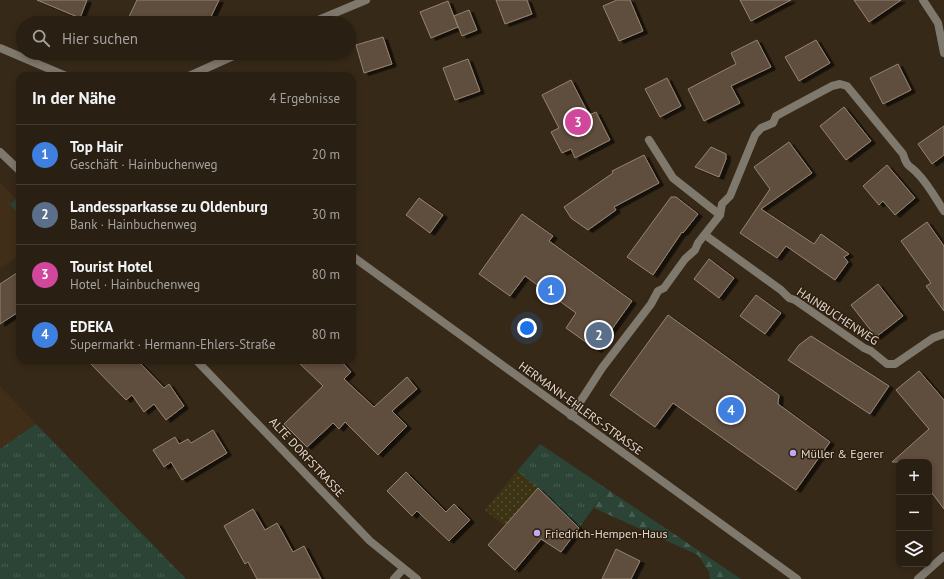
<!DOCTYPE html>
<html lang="de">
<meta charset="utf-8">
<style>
body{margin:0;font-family:"PT Sans",sans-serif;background:#31271b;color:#f1f3f6}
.controls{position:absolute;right:12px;bottom:12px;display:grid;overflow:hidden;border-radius:8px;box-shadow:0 2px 6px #0003}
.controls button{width:36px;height:36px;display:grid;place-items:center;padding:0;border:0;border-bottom:1px solid #453d32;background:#291f12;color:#f1f3f6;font:20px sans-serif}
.you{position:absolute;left:527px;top:328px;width:14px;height:14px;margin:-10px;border:3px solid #fff;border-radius:50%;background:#1a73e8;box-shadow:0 0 0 6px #1a73e833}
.badge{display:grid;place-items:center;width:26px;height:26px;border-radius:50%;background:#c1a8f3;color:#fff;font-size:13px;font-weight:700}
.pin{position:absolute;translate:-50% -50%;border:2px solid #fff;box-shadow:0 1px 4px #0006}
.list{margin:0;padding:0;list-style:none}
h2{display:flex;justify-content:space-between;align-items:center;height:52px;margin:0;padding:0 16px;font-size:17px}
h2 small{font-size:13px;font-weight:400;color:#a5a29f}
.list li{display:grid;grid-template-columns:26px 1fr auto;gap:12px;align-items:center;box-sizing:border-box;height:60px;padding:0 16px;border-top:1px solid #453d32}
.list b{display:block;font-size:15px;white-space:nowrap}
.list p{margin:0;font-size:13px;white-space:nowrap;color:#a5a29f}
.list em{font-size:13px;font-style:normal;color:#a5a29f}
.icon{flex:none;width:22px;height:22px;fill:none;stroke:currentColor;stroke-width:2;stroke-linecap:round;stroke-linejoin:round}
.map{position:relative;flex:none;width:944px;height:579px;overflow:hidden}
.search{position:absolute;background:#291f12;box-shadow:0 2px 6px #0003;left:16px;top:16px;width:340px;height:44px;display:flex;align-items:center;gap:10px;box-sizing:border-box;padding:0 14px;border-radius:22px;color:#a5a29f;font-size:15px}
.panel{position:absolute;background:#291f12;box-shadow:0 2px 6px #0003;left:16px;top:72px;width:340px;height:292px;border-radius:12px}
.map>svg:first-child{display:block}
.built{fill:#412e18}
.grass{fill:url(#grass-tufts)}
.forest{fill:url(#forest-firs)}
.sand{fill:url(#sand-dots)}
.building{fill:#5e4d3c;stroke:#968471;filter:url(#shadow)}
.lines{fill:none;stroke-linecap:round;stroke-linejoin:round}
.minor{stroke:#7e786d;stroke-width:8}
.tertiary{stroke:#7e786d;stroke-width:8}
.poi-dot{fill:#c1a8f3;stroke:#2d1f0f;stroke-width:1.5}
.labels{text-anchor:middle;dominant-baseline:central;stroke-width:3;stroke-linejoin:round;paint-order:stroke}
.street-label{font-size:12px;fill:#e0d6cc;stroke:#2d1f0f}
.poi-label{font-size:12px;fill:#e0d6cc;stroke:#2d1f0f;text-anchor:start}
</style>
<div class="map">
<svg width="944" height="579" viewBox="0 0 944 579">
<defs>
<pattern id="grass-tufts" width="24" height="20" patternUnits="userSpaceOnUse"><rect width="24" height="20" fill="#2b4436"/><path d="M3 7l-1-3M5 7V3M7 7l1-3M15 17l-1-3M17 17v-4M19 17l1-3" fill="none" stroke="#495e52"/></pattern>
<pattern id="forest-firs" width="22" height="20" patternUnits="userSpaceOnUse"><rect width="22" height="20" fill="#2b4436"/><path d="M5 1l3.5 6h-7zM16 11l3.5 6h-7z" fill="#495e52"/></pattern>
<pattern id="sand-dots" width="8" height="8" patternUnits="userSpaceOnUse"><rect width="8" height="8" fill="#3b3313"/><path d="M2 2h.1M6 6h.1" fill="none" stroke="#575034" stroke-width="1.8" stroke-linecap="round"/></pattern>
<filter id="shadow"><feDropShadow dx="4.5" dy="2.5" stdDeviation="0" flood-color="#0009"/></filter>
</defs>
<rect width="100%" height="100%" fill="#372918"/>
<g class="built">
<path d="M 0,183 L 20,202 L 20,254 L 0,268 Z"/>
<path d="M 0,386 L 36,424 L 0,449 Z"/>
</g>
<g class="grass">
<path d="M 17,199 L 20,202 L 20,216 L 10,204 Z"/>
<path d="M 36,424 L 186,579 L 0,579 L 0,449 Z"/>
<path d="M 540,444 L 607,489 L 579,528 L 517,471 Z"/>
</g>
<path class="forest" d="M 607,489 L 741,579 L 710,579 L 709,572 L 698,555 L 594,508 Z"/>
<path class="sand" d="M 517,471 L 538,488 L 505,526 L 485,510 Z"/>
<g class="building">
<path d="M 37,0 L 87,0 L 80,18 Z"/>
<path d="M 137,0 L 219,0 L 208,23 L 126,23 Z"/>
<path d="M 496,0 L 527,0 L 532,14 L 505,24 Z"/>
<path d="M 617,0 L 630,0 L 643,31 L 619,41 L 603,6 Z"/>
<path d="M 740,0 L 791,0 L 751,21 Z"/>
<path d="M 854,0 L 901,0 L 869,22 Z"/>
<path d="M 448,1 L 458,27 L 431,38 L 420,12 Z"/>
<path d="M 469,10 L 477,30 L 462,36 L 454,16 Z"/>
<path d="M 383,37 L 392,64 L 364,73 L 356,45 Z"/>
<path d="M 757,40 L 771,67 L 731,86 L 740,103 L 704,121 L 688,89 L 736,64 L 731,53 Z"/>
<path d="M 816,40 L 830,63 L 799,81 L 785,57 Z"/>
<path d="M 468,59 L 480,91 L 455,100 L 443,68 Z"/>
<path d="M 898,64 L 911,90 L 883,104 L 870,78 Z"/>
<path d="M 667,78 L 681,106 L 660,117 L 645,89 Z"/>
<path d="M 571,80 L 589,115 L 596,112 L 610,140 L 575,158 L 571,149 L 562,153 L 551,132 L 559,128 L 542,95 Z"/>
<path d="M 844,107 L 871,141 L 846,160 L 820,126 Z"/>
<path d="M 944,126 L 944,155 L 932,164 L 918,144 Z"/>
<path d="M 789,142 L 812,173 L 761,209 L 814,244 L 821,234 L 849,254 L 844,257 L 848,262 L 835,280 L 786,246 L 777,258 L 740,233 L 770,189 L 754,167 Z"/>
<path d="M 711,147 L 726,154 L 726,159 L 719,177 L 695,167 Z"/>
<path d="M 644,155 L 659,183 L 614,207 L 616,210 L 588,230 L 571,218 L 564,207 L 613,173 L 612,171 Z"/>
<path d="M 887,165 L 915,198 L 895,215 L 883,201 L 879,205 L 863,186 Z"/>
<path d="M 671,197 L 676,197 L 698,214 L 683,233 L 682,232 L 653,275 L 627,257 Z"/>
<path d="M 419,198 L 443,215 L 430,233 L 406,215 Z"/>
<path d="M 522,214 L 553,236 L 549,241 L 632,301 L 597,350 L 566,328 L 576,313 L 525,276 L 510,296 L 479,274 Z"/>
<path d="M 927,222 L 944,246 L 944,311 L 926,286 L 931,283 L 901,241 Z"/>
<path d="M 709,259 L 734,278 L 719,298 L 694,279 Z"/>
<path d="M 20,271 L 20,311 L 0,324 L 0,284 Z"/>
<path d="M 878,284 L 903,316 L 876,337 L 851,305 Z"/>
<path d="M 756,295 L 781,313 L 765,334 L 740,316 Z"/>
<path d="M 668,315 L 779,395 L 778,404 L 830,442 L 796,490 L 673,403 L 655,427 L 610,395 Z"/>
<path d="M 811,336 L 889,386 L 870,414 L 788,360 L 799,345 Z"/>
<path d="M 87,360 L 137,360 L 164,388 L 169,384 L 184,406 L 166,420 L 154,404 L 144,412 L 132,395 L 126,400 Z"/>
<path d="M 296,360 L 340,360 L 351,372 L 344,379 L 374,407 L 407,377 L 417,389 L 392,411 L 407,426 L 378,455 L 345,422 L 339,429 L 333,423 L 307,447 L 284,424 L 323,386 Z"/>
<path d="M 919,371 L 944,400 L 944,509 L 929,489 L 929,462 L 892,462 L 929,429 L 896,390 Z"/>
<path d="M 213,430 L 227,453 L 182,480 L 171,462 L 164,467 L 153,450 L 175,437 L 179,444 L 188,439 L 191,443 Z"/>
<path d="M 406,472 L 446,512 L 454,504 L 470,520 L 449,541 L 417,511 L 412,516 L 387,491 Z"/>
<path d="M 538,488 L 579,528 L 561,552 L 541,539 L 515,570 L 488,545 Z"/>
<path d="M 253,509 L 265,530 L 277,523 L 293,552 L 304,546 L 321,579 L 257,579 L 248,562 L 245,564 L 224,526 Z"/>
<path d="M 616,549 L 640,561 L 631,579 L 602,579 Z"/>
</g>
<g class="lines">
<g class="minor">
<path d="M 923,0 L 938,23 L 944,53"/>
<path d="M 311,23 L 366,0"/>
<path d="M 189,76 L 240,53"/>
<path d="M 649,140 L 673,178 L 720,215"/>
<path d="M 0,152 L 20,171"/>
<path d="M 705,235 L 781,290 L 789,298 L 795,300 L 864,348 L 871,351 L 887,364 L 895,364 L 933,338 L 944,334"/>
<path d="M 196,360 L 370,541 L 417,579"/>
<path d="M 571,416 L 602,368 L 651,304 L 658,291 L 664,288 L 685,259 L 695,250 L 698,243 L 720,215 L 722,204 L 730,196 L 755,135 L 761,128 L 773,123 L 776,116 L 832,86 L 840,84 L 847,86 L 903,154 C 907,168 910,165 918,174 C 928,184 936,199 944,211"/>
<path d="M 394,579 L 403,569"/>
<path d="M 918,579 L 944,556"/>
</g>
<g class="tertiary">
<path d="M 0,48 L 66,76"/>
<path d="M 352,256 L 797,579"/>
</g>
</g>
<g class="poi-dot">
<circle cx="793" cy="453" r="4"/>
<circle cx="537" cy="533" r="4"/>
</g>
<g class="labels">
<g class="street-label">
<text transform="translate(838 316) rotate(33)">HAINBUCHENWEG</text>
<text transform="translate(581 408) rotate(36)">HERMANN-EHLERS-STRASSE</text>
<text transform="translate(307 457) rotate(47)">ALTE DORFSTRASSE</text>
</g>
<g class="poi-label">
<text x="801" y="453">Müller &amp; Egerer</text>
<text x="545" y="533">Friedrich-Hempen-Haus</text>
</g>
</g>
</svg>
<div class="controls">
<button>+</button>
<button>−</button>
<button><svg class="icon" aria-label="layers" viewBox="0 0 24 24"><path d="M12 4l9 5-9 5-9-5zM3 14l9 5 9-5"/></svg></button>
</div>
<div class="you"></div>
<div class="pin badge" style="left:551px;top:290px;background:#3f7fe0">1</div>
<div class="pin badge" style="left:599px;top:335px;background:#5c6f8a">2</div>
<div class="pin badge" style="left:578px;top:122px;background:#d1479c">3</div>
<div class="pin badge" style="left:731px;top:410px;background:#3f7fe0">4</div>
<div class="search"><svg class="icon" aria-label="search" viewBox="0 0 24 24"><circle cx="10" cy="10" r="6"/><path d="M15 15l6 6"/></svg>Hier suchen</div>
<section class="panel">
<h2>In der Nähe<small>4 Ergebnisse</small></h2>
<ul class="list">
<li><span class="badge" style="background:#3f7fe0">1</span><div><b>Top Hair</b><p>Geschäft · Hainbuchenweg</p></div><em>20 m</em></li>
<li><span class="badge" style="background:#5c6f8a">2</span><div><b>Landessparkasse zu Oldenburg</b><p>Bank · Hainbuchenweg</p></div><em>30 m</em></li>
<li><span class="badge" style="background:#d1479c">3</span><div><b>Tourist Hotel</b><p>Hotel · Hainbuchenweg</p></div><em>80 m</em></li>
<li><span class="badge" style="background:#3f7fe0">4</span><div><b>EDEKA</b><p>Supermarkt · Hermann-Ehlers-Straße</p></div><em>80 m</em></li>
</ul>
</section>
</div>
